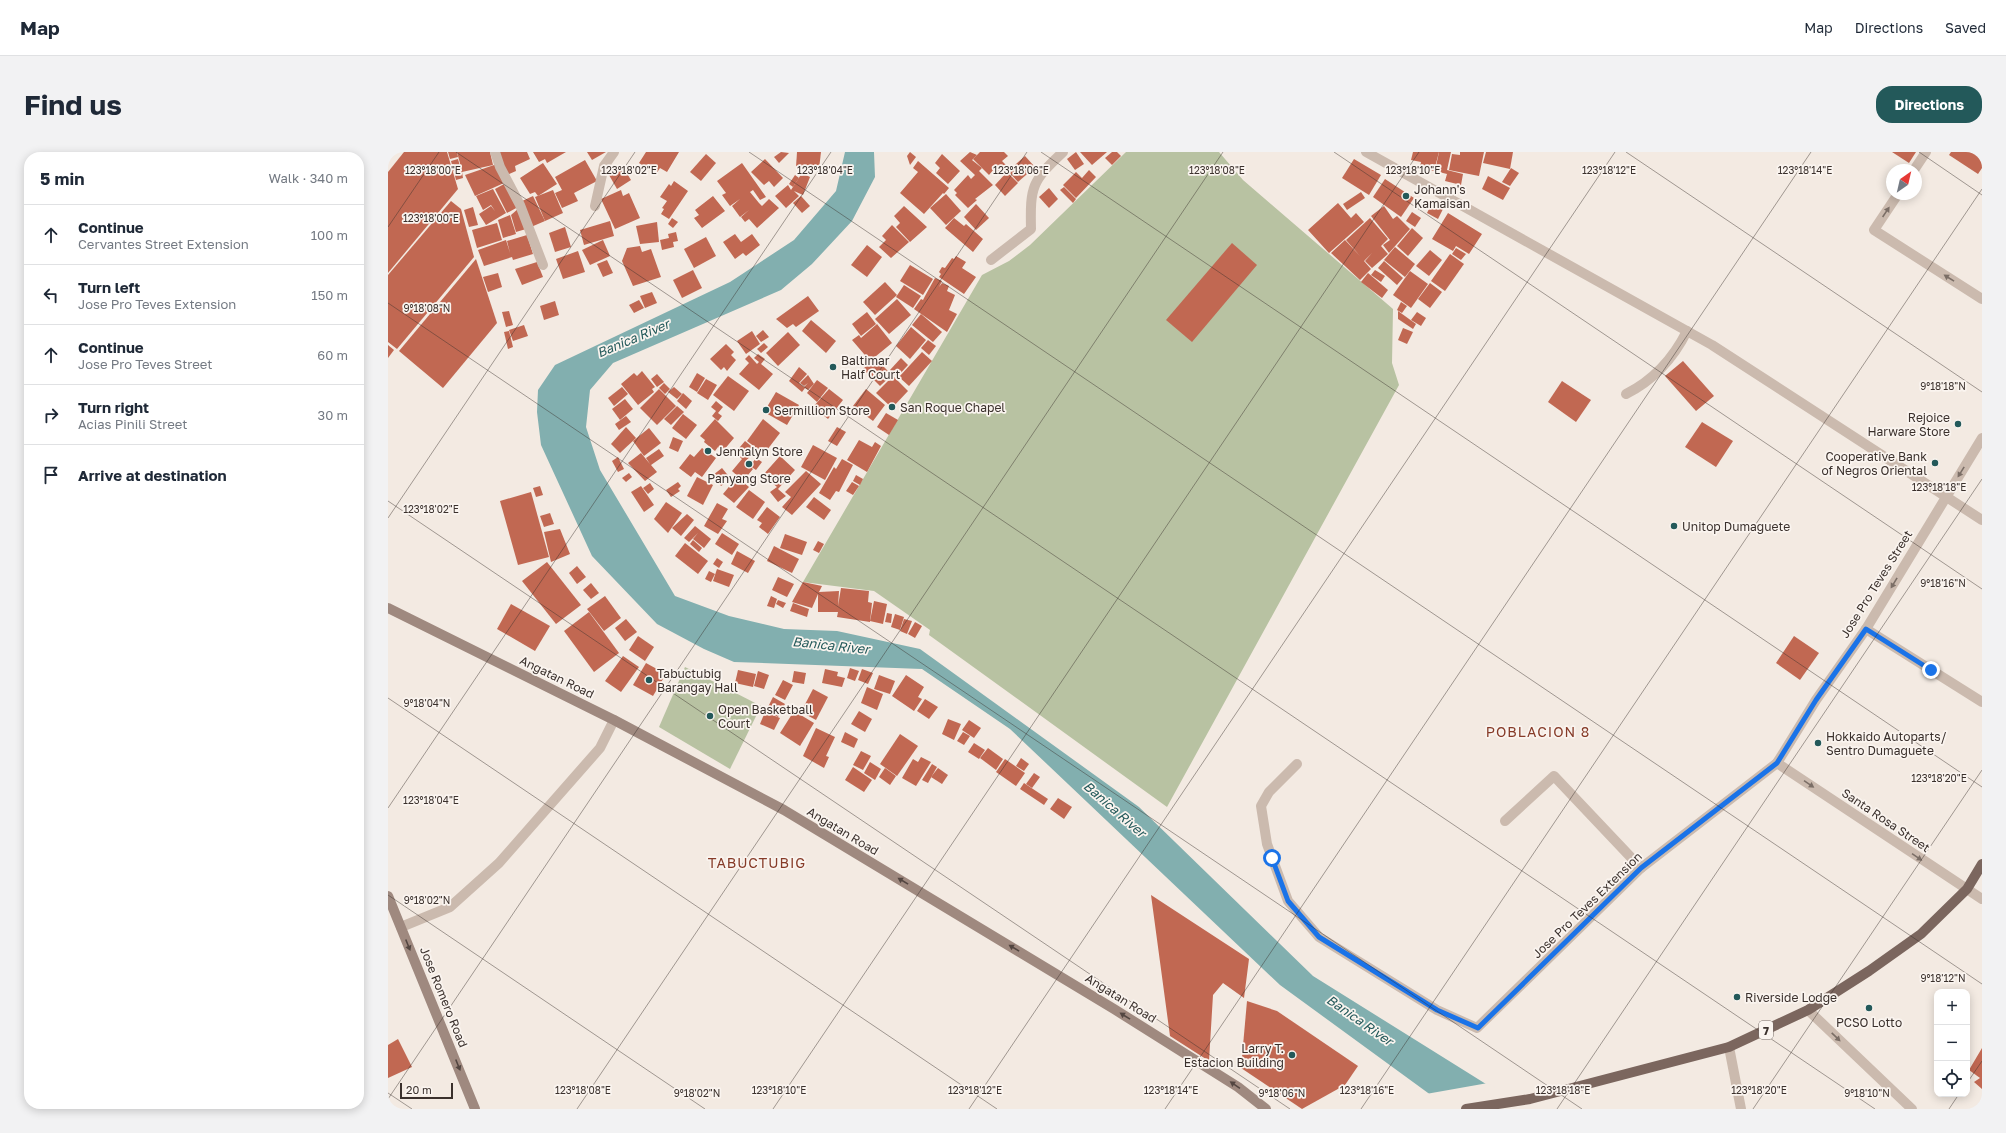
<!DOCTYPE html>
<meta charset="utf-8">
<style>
body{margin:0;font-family:"Golos Text",sans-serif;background:#f2f2f3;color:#1f2937}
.controls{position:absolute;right:12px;bottom:12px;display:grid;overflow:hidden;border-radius:8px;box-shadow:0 2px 10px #0003}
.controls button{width:36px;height:36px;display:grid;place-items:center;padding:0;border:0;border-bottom:1px solid #e0e1e3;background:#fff;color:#1f2937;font:20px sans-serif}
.compass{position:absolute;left:1498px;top:12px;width:36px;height:36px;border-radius:50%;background:#fff;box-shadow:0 2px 10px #0003;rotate:34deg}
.scale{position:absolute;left:12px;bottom:10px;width:53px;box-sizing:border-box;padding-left:4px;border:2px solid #3a302c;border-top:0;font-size:11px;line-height:14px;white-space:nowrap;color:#3a302c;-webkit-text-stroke:3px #faf4ef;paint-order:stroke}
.stop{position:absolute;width:12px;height:12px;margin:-9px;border:3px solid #1a73e8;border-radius:50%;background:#fff}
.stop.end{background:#1a73e8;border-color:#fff;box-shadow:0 1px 4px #0008}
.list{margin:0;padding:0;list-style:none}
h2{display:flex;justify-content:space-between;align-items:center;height:52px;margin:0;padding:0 16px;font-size:17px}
h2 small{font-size:13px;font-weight:400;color:#747a83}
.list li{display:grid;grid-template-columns:26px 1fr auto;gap:12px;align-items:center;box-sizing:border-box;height:60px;padding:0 16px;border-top:1px solid #e0e1e3}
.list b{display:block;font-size:15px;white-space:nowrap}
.list p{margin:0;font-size:13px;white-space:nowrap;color:#747a83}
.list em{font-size:13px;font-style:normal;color:#747a83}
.icon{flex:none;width:22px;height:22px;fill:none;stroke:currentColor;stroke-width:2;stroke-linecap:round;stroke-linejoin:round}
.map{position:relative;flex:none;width:1594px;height:957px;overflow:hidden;border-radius:16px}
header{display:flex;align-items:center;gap:24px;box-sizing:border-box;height:56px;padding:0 20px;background:#fff;border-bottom:1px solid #e0e1e3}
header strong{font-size:19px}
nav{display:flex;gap:22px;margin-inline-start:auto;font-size:14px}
.intro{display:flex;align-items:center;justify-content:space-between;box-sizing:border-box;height:96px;padding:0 24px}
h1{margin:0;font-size:28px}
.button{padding:10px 18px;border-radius:16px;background:#23595a;color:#fff;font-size:14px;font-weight:700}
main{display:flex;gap:24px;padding:0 24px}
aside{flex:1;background:#fff;border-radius:16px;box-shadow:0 2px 10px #0003}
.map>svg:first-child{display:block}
.green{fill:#b8c2a2}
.water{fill:#82afaf}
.pier{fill:#f3eae2}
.building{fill:#c16852}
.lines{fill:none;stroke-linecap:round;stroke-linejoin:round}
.minor{stroke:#cbbaae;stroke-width:10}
.tertiary{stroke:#cbbaae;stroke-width:10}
.secondary{stroke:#9f897f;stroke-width:10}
.primary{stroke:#7b665e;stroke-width:10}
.oneway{fill:#7b6e66}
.oneway2{fill:#534641}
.route{stroke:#1a73e8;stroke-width:5}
.ticks{fill:none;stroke:#3a302c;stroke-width:1;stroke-opacity:0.45}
.poi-dot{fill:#23595a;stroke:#faf4ef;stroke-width:1.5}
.labels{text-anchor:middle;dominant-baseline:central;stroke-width:3.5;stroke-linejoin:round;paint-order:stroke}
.shield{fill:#faf4ef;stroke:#746b66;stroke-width:1}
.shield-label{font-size:11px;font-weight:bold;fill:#3a302c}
.poi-label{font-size:12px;fill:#3a302c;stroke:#faf4ef;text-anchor:start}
.street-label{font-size:12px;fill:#3a302c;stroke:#faf4ef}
.water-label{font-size:13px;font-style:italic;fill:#23595a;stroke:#faf4ef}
.quarter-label{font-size:14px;letter-spacing:1px;fill:#863b28;stroke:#faf4ef}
.ticks-label{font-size:10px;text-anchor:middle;fill:#3a302c;stroke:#faf4ef;stroke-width:3.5;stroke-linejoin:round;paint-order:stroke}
</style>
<header>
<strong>Map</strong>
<nav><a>Map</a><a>Directions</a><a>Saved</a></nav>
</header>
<div class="intro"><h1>Find us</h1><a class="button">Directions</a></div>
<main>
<aside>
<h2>5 min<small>Walk · 340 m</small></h2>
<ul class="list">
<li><svg class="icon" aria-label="ahead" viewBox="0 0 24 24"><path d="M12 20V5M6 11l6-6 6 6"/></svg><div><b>Continue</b><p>Cervantes Street Extension</p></div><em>100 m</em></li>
<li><svg class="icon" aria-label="left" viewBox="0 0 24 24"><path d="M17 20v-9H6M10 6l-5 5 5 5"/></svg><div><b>Turn left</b><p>Jose Pro Teves Extension</p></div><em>150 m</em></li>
<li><svg class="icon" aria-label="ahead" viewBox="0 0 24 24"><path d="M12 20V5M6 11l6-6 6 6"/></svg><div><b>Continue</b><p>Jose Pro Teves Street</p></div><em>60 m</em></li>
<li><svg class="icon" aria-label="right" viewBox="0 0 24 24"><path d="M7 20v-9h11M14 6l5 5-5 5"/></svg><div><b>Turn right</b><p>Acias Pinili Street</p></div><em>30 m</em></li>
<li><svg class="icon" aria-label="arrive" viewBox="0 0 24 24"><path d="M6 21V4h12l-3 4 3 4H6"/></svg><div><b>Arrive at destination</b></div></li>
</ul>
</aside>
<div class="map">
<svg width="1594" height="957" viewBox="0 0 1594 957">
<rect width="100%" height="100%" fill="#f3eae2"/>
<g class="green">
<path d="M 738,0 L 831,0 L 855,28 L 1005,157 L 1004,211 L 1011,233 L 779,655 L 541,483 L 542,478 L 486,439 L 415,430 L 594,123 L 621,109 L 642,93 Z"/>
<path d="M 297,515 L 373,554 L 342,617 L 271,575 Z"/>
</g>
<path class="water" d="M 457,0 L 486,0 L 487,25 L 464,69 L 424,112 L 393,138 L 225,211 L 202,238 L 198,275 L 212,318 L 287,444 L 341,464 L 396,477 L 449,479 L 532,497 L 751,655 L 925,824 L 1130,952 L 1062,957 L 892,833 L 622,577 L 534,517 L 346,510 L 316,497 L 269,472 L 204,404 L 153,293 L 149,260 L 150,238 L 167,213 L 342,130 L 406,88 L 448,39 Z"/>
<path class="pier" d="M 1100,931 L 1131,950 L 1135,957 L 1059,957 L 1038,942 Z"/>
<g class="building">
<path d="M 16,0 L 59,0 L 70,37 L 0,121 L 0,20 Z"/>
<path d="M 60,0 L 69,0 L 70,5 L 62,7 Z"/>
<path d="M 69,0 L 102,0 L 105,13 L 74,20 L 75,26 L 68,28 L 66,20 L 74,19 Z"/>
<path d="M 111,0 L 139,0 L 142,7 L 127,14 L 128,19 L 119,23 Z"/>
<path d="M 145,0 L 178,0 L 159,11 L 157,7 L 151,10 Z"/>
<path d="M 199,0 L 218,0 L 204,8 Z"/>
<path d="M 258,0 L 291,0 L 279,20 L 272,16 L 268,22 L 251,11 Z"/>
<path d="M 393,0 L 401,1 L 391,11 L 386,5 Z"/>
<path d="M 409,0 L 433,0 L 431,17 L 408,15 Z"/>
<path d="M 522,0 L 528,5 L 522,13 L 519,4 Z"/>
<path d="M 582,0 L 589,3 L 584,8 L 594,16 L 591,19 L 605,33 L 587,47 L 589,48 L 580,56 L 567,43 L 569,41 L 566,38 L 580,23 L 583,27 L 587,23 L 572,9 Z"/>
<path d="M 592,0 L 616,0 L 620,4 L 614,9 L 619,14 L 611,22 L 606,17 L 601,23 L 585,7 Z"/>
<path d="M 688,0 L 696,12 L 687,18 L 679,7 Z"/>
<path d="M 692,0 L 719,0 L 704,13 Z"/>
<path d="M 724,0 L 729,0 L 733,4 L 724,13 L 717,6 Z"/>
<path d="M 1025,0 L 1051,0 L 1046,19 L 1032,15 L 1033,10 L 1023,8 Z"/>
<path d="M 1051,0 L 1063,0 L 1059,18 L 1075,22 L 1073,33 L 1057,29 L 1059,22 L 1047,19 Z"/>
<path d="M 1072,0 L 1096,0 L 1091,24 L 1061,18 L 1064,2 L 1072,3 Z"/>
<path d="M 1098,0 L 1125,0 L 1122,17 L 1095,11 Z"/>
<path d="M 1504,0 L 1528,0 L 1521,11 Z"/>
<path d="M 1563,0 L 1594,0 L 1594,16 L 1590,22 L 1561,3 Z"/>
<path d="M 318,2 L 328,11 L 313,29 L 302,20 Z"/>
<path d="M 554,2 L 572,19 L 560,32 L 548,21 L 552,16 L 547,11 Z"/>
<path d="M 637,4 L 647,15 L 630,30 L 620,19 Z"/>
<path d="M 70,7 L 73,18 L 66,20 L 63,9 Z"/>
<path d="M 377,7 L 395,26 L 386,35 L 381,29 L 376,33 L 363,20 Z"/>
<path d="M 966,7 L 993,23 L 981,43 L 954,26 Z"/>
<path d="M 197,8 L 209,29 L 186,41 L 190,49 L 174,56 L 167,41 L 174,38 L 167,25 Z"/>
<path d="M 530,9 L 561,36 L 556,42 L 555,41 L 536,62 L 512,41 L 530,20 L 525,16 Z"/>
<path d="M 155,11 L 169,32 L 150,44 L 147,40 L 142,42 L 132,26 Z"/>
<path d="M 354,11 L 378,45 L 372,48 L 365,38 L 362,40 L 371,51 L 374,54 L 381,47 L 391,56 L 369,76 L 361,67 L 357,70 L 353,65 L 361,58 L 352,65 L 344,54 L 352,47 L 342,54 L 334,43 L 338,41 L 329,29 Z"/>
<path d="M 109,12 L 116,31 L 87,44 L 77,23 Z"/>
<path d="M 235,15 L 243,28 L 229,37 L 221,23 Z"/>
<path d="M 1123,16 L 1131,21 L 1122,34 L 1114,30 Z"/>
<path d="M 701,18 L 708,25 L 688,46 L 675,33 L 688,20 L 694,26 Z"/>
<path d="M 619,20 L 630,31 L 617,44 L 607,33 Z"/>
<path d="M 414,21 L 422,25 L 415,43 L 406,39 L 411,44 L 398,56 L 387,44 L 400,33 L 403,38 Z"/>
<path d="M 407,23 L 411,26 L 405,35 L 401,32 Z"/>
<path d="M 1100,24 L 1122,36 L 1115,48 L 1094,37 Z"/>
<path d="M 997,27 L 1026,46 L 1013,65 L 985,45 Z"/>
<path d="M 286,29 L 300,39 L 281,67 L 273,62 L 276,57 L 274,56 L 279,49 L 272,45 L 281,32 L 283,34 Z"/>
<path d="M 118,31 L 130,55 L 119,61 L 107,37 Z"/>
<path d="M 676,35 L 688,47 L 685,51 L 672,38 Z"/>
<path d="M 661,36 L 670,47 L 661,56 L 651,45 Z"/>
<path d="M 105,37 L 118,61 L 98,73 L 91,62 L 103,54 L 107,59 L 103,53 L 95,58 L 88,44 Z"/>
<path d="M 165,38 L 175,61 L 157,69 L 147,45 Z"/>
<path d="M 233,38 L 235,44 L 241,41 L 252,66 L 227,77 L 213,47 Z"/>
<path d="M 973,40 L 977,46 L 959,58 L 955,52 Z"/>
<path d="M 558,42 L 573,59 L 558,73 L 542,56 Z"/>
<path d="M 145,44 L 157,69 L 143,75 L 132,50 Z"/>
<path d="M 325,44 L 337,59 L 314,76 L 306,66 L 311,63 L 307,58 Z"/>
<path d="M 413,44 L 422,54 L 414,61 L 405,51 Z"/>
<path d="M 63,49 L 73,57 L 86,105 L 9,197 L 0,190 L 0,123 Z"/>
<path d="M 950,51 L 963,66 L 968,61 L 976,70 L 941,101 L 920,78 Z"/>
<path d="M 1044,51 L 1055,57 L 1050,67 L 1039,61 Z"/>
<path d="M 588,52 L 601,66 L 588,78 L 576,65 Z"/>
<path d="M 516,54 L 539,75 L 522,90 L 508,75 L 512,71 L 506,64 Z"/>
<path d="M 996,54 L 1005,67 L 1009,64 L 1022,77 L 1001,101 L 995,93 L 1002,88 L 983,64 Z"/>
<path d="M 85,55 L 90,73 L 81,75 L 76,58 Z"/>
<path d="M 131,56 L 138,77 L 128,80 L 123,63 Z"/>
<path d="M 1024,60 L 1033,66 L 1027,75 L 1018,69 Z"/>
<path d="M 1060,61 L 1094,82 L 1081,102 L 1068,94 L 1065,99 L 1044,87 Z"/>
<path d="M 122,63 L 128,82 L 115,86 L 110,68 Z"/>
<path d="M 284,66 L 290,70 L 285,76 L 280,72 Z"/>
<path d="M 566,66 L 576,74 L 578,72 L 595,87 L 585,100 L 557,76 Z"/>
<path d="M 982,66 L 1000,87 L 993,94 L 1000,102 L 984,116 L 977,109 L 984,101 L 976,109 L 983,117 L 972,128 L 943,101 L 957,88 L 972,104 L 958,88 Z"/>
<path d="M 222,69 L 226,84 L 196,93 L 192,78 Z"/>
<path d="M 269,70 L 271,90 L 252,92 L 248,74 Z"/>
<path d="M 109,71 L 114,88 L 89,96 L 84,78 Z"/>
<path d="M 504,73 L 521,90 L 503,106 L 491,95 L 498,88 L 494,84 Z"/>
<path d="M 177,75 L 183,95 L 167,100 L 161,81 Z"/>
<path d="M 1024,76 L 1035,86 L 1020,104 L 1009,94 Z"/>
<path d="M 288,80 L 290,89 L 285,90 L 286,95 L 274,98 L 272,88 L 281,86 L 280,82 Z"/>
<path d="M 347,82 L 353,90 L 364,82 L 372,93 L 358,104 L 355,101 L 347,107 L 335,90 Z"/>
<path d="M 139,83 L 145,102 L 125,108 L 124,105 L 96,114 L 90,98 L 118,88 L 122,101 L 119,89 Z"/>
<path d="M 318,85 L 328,104 L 306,116 L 296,97 Z"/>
<path d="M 215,88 L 222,104 L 202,113 L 194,98 Z"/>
<path d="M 844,91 L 869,113 L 804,190 L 778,168 Z"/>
<path d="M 479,93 L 494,105 L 479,125 L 463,113 Z"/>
<path d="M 252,94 L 254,100 L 263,97 L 273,125 L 245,134 L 234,109 L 239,96 Z"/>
<path d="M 1007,95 L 1027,112 L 1017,125 L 996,108 Z"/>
<path d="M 1068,96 L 1078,102 L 1073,108 L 1064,102 Z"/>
<path d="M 1042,98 L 1054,108 L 1041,124 L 1028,114 Z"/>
<path d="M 190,99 L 197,120 L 175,127 L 168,107 Z"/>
<path d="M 1062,102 L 1076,112 L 1057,139 L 1043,129 Z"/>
<path d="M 568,104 L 578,110 L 574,116 L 588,125 L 576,142 L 551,125 L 553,122 L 551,120 L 554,115 L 557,116 L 564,106 L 566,107 Z"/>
<path d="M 88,107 L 109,171 L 55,236 L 11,199 Z"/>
<path d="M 219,108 L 225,121 L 215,125 L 209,112 Z"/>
<path d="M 996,109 L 1015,126 L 1009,133 L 990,116 Z"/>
<path d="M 149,110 L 155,125 L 134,133 L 127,117 Z"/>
<path d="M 522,113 L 545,127 L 535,143 L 512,129 Z"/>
<path d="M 305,118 L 314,136 L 294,146 L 285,128 Z"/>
<path d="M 987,118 L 997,124 L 993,130 L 983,123 Z"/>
<path d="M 1022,119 L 1040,132 L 1023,156 L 1005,143 Z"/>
<path d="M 110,121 L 114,135 L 100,140 L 95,125 Z"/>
<path d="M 980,121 L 1000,138 L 994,146 L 973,130 Z"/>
<path d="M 547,126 L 554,129 L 551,135 L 554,131 L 561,134 L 559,139 L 567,143 L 561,158 L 569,162 L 559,180 L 526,157 L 533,147 L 535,148 L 537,144 Z"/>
<path d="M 497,130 L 509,143 L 487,163 L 475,150 Z"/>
<path d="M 1042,131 L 1054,140 L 1042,156 L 1030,147 Z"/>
<path d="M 516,133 L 533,144 L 525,156 L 508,145 Z"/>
<path d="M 264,140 L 269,151 L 257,156 L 252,144 Z"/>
<path d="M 420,144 L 431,159 L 408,175 L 405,172 L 399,176 L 388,167 Z"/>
<path d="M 509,147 L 523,163 L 501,182 L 487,167 Z"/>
<path d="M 251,148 L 256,156 L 246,161 L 241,153 Z"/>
<path d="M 167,149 L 171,163 L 156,168 L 152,154 Z"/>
<path d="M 1013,150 L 1019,154 L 1014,161 L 1009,158 Z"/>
<path d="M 121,159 L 125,173 L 118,175 L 114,160 Z"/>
<path d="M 1010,159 L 1028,172 L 1025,177 L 1010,167 Z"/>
<path d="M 479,160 L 488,172 L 473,184 L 464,172 Z"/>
<path d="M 1029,160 L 1038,166 L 1033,174 L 1023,168 Z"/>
<path d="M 533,162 L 554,180 L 545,190 L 524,173 Z"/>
<path d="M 423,168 L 448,189 L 438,201 L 414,179 Z"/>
<path d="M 489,172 L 504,191 L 482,209 L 464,188 L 471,183 L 473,186 Z"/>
<path d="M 136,173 L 140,184 L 125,189 L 121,178 Z"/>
<path d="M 523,175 L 538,188 L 522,207 L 508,194 Z"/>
<path d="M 1015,176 L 1025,180 L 1019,192 L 1010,188 Z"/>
<path d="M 375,178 L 381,185 L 373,190 L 368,184 Z"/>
<path d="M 121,179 L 125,195 L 120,197 L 116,180 Z"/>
<path d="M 364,179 L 372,192 L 358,202 L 349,189 Z"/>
<path d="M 400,180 L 412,193 L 390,214 L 378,201 Z"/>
<path d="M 540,188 L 548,194 L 541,203 L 533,196 Z"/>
<path d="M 376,191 L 380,195 L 373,201 L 369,197 Z"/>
<path d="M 338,192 L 346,200 L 343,203 L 348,208 L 339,219 L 336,215 L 333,218 L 322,207 Z"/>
<path d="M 0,193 L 6,198 L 0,206 Z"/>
<path d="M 534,200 L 544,209 L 521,234 L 511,225 Z"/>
<path d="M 370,202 L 377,207 L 373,212 L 385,222 L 371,238 L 351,222 L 361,211 L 357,207 L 361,203 L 369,212 L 371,210 L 366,206 Z"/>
<path d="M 487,206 L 504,223 L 492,234 L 475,217 Z"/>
<path d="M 513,206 L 520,213 L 509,225 L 502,218 Z"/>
<path d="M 1295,209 L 1326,244 L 1308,259 L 1277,224 Z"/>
<path d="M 411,215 L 419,222 L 411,231 L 416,235 L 420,231 L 416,234 L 412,231 L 420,223 L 426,232 L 420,238 L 417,236 L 414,240 L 401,229 Z"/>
<path d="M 254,219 L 267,235 L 264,237 L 266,240 L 250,253 L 233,232 L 246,221 L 249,224 Z"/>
<path d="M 309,221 L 317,226 L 309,240 L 301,235 Z"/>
<path d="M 269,222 L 276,230 L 269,235 L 263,227 Z"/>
<path d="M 340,224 L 361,239 L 346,259 L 325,243 Z"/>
<path d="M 505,224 L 520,239 L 504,256 L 488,241 Z"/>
<path d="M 318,227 L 329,233 L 320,248 L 309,241 Z"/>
<path d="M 429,228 L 440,236 L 429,250 L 419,241 Z"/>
<path d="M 1174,229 L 1203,248 L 1188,270 L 1160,250 Z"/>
<path d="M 276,231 L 282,237 L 277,242 L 271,236 Z"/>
<path d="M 234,235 L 240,242 L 226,254 L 220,246 Z"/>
<path d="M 286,235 L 294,242 L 289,247 L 280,240 Z"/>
<path d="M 271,237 L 288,254 L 269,273 L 252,256 Z"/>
<path d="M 441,237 L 455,248 L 440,267 L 425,255 Z"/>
<path d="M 478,237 L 497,253 L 485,269 L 465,254 Z"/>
<path d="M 388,240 L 411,253 L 399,273 L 376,260 Z"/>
<path d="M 295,241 L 304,249 L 298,257 L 289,249 Z"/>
<path d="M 237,247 L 245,257 L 232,268 L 224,257 Z"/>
<path d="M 328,249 L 335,255 L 330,261 L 334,264 L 330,269 L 324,264 L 328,259 L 323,255 Z"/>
<path d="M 289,254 L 296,260 L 283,273 L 276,267 Z"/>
<path d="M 498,261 L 510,268 L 501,283 L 489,275 Z"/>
<path d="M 295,262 L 309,273 L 298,287 L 284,276 Z"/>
<path d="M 238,264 L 243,270 L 231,278 L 227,272 Z"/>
<path d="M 327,267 L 346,286 L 335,299 L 330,295 L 327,299 L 316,290 L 317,288 L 312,284 Z"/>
<path d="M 375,267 L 392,281 L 376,302 L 359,289 Z"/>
<path d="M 1314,270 L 1345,289 L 1328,315 L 1297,295 Z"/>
<path d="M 238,275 L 248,286 L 232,301 L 223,292 Z"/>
<path d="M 449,275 L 458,280 L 449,294 L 440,289 Z"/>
<path d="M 261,276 L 273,291 L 256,304 L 245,289 Z"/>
<path d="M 285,285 L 295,289 L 290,300 L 281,296 Z"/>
<path d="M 471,288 L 484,295 L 487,290 L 493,294 L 479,320 L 459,308 Z"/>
<path d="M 357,289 L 368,298 L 357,310 L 365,317 L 355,329 L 344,319 L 354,307 L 347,301 Z"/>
<path d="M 425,293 L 449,306 L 437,328 L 413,315 Z"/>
<path d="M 314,296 L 328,306 L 314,325 L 307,320 L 303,325 L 291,316 L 302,302 L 306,305 Z"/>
<path d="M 271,297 L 276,304 L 263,313 L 269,320 L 257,329 L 240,311 L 253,301 L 262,312 L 258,306 Z"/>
<path d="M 392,304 L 407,318 L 390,337 L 398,344 L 390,350 L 382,340 L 389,335 L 375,323 Z"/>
<path d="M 230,305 L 236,317 L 230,320 L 224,309 Z"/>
<path d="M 368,306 L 374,310 L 368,318 L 362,314 Z"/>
<path d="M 454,307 L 465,313 L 451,340 L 448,339 L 442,348 L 431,341 L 446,315 L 448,317 Z"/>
<path d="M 334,316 L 343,327 L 333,334 L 325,323 Z"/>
<path d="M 418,319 L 433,332 L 404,363 L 394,355 L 403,345 L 397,340 Z"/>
<path d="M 241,321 L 244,325 L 238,330 L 234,326 Z"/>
<path d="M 468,323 L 475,327 L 472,333 L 465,329 Z"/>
<path d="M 309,325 L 325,333 L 315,353 L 299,344 Z"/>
<path d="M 349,325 L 361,335 L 346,351 L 335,342 Z"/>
<path d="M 290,330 L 293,334 L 290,337 L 292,339 L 283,345 L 278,338 Z"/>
<path d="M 464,330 L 471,334 L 465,343 L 458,339 Z"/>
<path d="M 262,331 L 266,337 L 260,342 L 255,336 Z"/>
<path d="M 152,334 L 155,343 L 148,345 L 145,336 Z"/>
<path d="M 253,334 L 266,353 L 256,360 L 243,340 Z"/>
<path d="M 361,338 L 377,350 L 365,367 L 348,355 Z"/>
<path d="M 143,340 L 161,405 L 130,413 L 112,349 Z"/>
<path d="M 426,345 L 443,358 L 436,368 L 418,355 Z"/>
<path d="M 278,350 L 294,361 L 280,381 L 266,367 Z"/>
<path d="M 329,351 L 340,357 L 334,367 L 339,369 L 330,382 L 316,374 Z"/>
<path d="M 379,355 L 392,365 L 380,382 L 371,375 L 374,371 L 369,368 Z"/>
<path d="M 162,361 L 166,372 L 156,375 L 152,364 Z"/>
<path d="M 299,362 L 306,368 L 293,384 L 284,376 Z"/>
<path d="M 307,374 L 323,387 L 316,396 L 305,387 L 310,381 L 301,390 L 296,386 Z"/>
<path d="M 172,377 L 182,402 L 163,410 L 156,380 Z"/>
<path d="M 334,381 L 351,392 L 344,403 L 327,392 Z"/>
<path d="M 397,382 L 419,390 L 414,403 L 392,396 Z"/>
<path d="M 305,388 L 314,396 L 311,400 L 302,392 Z"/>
<path d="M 430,389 L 436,392 L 431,401 L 425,398 Z"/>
<path d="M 297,391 L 320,409 L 310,422 L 287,404 Z"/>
<path d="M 386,394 L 411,407 L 404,421 L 379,409 Z"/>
<path d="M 349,399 L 367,409 L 360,421 L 343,412 Z"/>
<path d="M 329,406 L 335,410 L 331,416 L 325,412 Z"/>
<path d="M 159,410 L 193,453 L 168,472 L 134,429 Z"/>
<path d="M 189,414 L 198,425 L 189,432 L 181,421 Z"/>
<path d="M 329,417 L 346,423 L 341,435 L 325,429 Z"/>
<path d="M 321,419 L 327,422 L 323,430 L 317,427 Z"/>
<path d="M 390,425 L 406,432 L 399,445 L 384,438 Z"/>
<path d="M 415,430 L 434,434 L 431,440 L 451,439 L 450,454 L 453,436 L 481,439 L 480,450 L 484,451 L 482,470 L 449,465 L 450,460 L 430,460 L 430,442 L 424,456 L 404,450 Z"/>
<path d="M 203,431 L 211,441 L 203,447 L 195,438 Z"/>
<path d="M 217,444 L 233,466 L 216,479 L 199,457 Z"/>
<path d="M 383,444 L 389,447 L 386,456 L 379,454 Z"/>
<path d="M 390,448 L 398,451 L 395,456 L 388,452 Z"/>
<path d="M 486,449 L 499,452 L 495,472 L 482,469 Z"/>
<path d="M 405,451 L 421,457 L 419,465 L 402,459 Z"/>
<path d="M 123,452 L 162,474 L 147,499 L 109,477 Z"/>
<path d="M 201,460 L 231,501 L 206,520 L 176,479 Z"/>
<path d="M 499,461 L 504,462 L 503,471 L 497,470 Z"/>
<path d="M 507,462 L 516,465 L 512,478 L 503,475 Z"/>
<path d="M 238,467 L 249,480 L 237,489 L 227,476 Z"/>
<path d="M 516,467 L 524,469 L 519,482 L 512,479 Z"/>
<path d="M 527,470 L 534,474 L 527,486 L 520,482 Z"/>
<path d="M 250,484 L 266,495 L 257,509 L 241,498 Z"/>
<path d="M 1406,484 L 1431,501 L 1412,528 L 1388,511 Z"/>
<path d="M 235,504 L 251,515 L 233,540 L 217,529 Z"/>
<path d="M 258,511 L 278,522 L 265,544 L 245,533 Z"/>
<path d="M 462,516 L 471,519 L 467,529 L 459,526 Z"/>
<path d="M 437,517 L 450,520 L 449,524 L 457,526 L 454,535 L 434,531 Z"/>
<path d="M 474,517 L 485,521 L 480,532 L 470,528 Z"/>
<path d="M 350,518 L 368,522 L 365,535 L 347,531 Z"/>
<path d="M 370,519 L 381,523 L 376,537 L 366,534 Z"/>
<path d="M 406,519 L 418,521 L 416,532 L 404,530 Z"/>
<path d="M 491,523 L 507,529 L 502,542 L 486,537 Z"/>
<path d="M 518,523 L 536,535 L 530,545 L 534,547 L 526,559 L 504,544 Z"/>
<path d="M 395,528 L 405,533 L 397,548 L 387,543 Z"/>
<path d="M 479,535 L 495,542 L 489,558 L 473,551 Z"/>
<path d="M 425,537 L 440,545 L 428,568 L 413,560 Z"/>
<path d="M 385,545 L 397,552 L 390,565 L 378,559 Z"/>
<path d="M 537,547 L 550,555 L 541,567 L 529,559 Z"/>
<path d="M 406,559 L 426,571 L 412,594 L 392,581 Z"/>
<path d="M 471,559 L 484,567 L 477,580 L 463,572 Z"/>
<path d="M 377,560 L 392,566 L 386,578 L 372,572 Z"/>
<path d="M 560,567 L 573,572 L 566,588 L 554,582 Z"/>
<path d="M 581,568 L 593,576 L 586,586 L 574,578 Z"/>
<path d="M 428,576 L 447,585 L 438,604 L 441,605 L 436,616 L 415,604 Z"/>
<path d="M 457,580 L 470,587 L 466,596 L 453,590 Z"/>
<path d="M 575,580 L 582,584 L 576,593 L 569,589 Z"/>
<path d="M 512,582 L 530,594 L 509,624 L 492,612 Z"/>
<path d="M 586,591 L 597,598 L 591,607 L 580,600 Z"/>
<path d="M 600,596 L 615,607 L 608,618 L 592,606 Z"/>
<path d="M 473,599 L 483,604 L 475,618 L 465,613 Z"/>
<path d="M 533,605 L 543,610 L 528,634 L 514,626 L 525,607 L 530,610 Z"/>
<path d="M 633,606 L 641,612 L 636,619 L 628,614 Z"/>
<path d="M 617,607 L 637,621 L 628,634 L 608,620 Z"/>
<path d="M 482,610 L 493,617 L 487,628 L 476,621 Z"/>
<path d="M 544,612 L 549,615 L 540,631 L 534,628 Z"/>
<path d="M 465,615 L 484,628 L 476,640 L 457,628 Z"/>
<path d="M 497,616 L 508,624 L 502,633 L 491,625 Z"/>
<path d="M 550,616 L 560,623 L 554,632 L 543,625 Z"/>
<path d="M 646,621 L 652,625 L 644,636 L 638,632 Z"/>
<path d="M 636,631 L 660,647 L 656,653 L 632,637 Z"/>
<path d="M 670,646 L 684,655 L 676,667 L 662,657 Z"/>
<path d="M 763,743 L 861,807 L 856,846 L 835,831 L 825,843 L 821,909 L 782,884 Z"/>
<path d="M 859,849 L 889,859 L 970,914 L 957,933 L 914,957 L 853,916 Z"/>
<path d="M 10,887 L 24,915 L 0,926 L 0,893 Z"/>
<path d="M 1594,896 L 1594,937 L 1586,930 L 1592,926 L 1581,918 Z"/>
</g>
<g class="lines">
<g class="minor">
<path d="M 107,0 L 112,15 L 132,53 L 155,113"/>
<path d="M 207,54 L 216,14 L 226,0"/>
<path d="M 603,108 L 643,77 C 642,34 644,29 675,0"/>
<path d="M 1238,242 C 1266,228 1285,207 1299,179"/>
<path d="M 1478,477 L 1594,550"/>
<path d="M 909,612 L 881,640 L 873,654 L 879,692 L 900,749 L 931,785 L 1049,858 L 1089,876 L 1253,716 L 1389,611"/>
<path d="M 1117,669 L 1166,624 L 1253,716"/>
<path d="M 13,775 L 62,755 L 111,711 L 212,596 L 226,568"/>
<path d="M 1341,895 L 1353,957"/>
</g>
<g class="tertiary">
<path d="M 978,0 L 1324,193 L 1594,368"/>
<path d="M 1526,18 L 1538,0"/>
<path d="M 1510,42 L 1486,78 L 1594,147"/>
<path d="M 1594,286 L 1478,477 L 1428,548 L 1389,611 L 1594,747"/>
<path d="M 1420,858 L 1524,957"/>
</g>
<g class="secondary">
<path d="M 0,456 L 226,568 L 396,658 L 726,857 L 850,935 L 878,957"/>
<path d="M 0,744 L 87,957"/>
</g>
<path class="primary" d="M 1078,957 L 1142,947 L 1341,895 L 1420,858 L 1481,819 L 1533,782 L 1579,737 L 1594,712"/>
</g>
<defs><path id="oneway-solid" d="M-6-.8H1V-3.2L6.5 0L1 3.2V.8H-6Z"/></defs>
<g class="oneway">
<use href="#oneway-solid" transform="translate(1498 60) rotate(-56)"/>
<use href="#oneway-solid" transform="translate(1561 126) rotate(-148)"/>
<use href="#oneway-solid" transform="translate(1573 320) rotate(122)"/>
<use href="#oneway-solid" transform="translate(1506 431) rotate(121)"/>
<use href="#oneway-solid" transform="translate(1421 632) rotate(34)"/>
<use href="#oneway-solid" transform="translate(1529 705) rotate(34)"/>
<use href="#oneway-solid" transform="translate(1448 885) rotate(44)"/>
</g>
<g class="oneway2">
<use href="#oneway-solid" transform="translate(515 729) rotate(-149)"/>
<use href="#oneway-solid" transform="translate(20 793) rotate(68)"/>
<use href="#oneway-solid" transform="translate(626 796) rotate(-149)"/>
<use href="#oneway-solid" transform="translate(737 864) rotate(-148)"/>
<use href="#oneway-solid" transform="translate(70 913) rotate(68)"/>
<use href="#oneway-solid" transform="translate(847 933) rotate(-146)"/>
</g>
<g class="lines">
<path class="route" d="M 884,706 L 900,749 L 931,785 L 1049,858 L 1090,876 L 1253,716 L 1389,611 L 1428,548 L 1478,477 L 1543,518"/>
</g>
<path class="ticks" d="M 68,0 L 1487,957M 361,0 L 1594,832M 653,0 L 1594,635M 946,0 L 1594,437M 1238,0 L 1594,240M 1531,0 L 1594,43M 0,75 L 51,0M 0,151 L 1194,957M 0,349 L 902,957M 0,366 L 247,0M 0,546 L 609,957M 0,656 L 443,0M 0,743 L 317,957M 1579,931 L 1594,909M 0,941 L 24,957M 0,947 L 639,0M 189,957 L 835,0M 385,957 L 1031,0M 581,957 L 1227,0M 777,957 L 1423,0M 973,957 L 1594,37M 1169,957 L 1594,327M 1365,957 L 1594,618M 1561,957 L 1571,942"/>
<g class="poi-dot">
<circle cx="1018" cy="44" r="4"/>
<circle cx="445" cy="215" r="4"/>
<circle cx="504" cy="255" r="4"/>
<circle cx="378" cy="258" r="4"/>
<circle cx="1570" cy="272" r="4"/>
<circle cx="320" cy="299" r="4"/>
<circle cx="1547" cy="311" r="4"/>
<circle cx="361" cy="312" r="4"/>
<circle cx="1286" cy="374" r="4"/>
<circle cx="261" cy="528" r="4"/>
<circle cx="322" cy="564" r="4"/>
<circle cx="1430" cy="591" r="4"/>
<circle cx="1349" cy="845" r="4"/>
<circle cx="1481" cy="856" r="4"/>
<circle cx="904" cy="903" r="4"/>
</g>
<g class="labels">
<rect class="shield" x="1371" y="869" width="14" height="18" rx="3"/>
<g class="shield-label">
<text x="1378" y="878">7</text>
</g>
<g class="poi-label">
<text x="1026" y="37">Johann's<tspan x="1026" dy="14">Kamaisan</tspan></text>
<text x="453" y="208">Baltimar<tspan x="453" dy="14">Half Court</tspan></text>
<text x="512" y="255">San Roque Chapel</text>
<text x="386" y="258">Sermilliom Store</text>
<text x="1562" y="265" text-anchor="end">Rejoice<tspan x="1562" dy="14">Harware Store</tspan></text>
<text x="328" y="299">Jennalyn Store</text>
<text x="1539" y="304" text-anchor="end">Cooperative Bank<tspan x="1539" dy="14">of Negros Oriental</tspan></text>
<text x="361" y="326" text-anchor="middle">Panyang Store</text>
<text x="1294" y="374">Unitop Dumaguete</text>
<text x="269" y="521">Tabuctubig<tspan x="269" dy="14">Barangay Hall</tspan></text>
<text x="330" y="557">Open Basketball<tspan x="330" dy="14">Court</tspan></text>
<text x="1438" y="584">Hokkaido Autoparts/<tspan x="1438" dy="14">Sentro Dumaguete</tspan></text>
<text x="1357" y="845">Riverside Lodge</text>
<text x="1481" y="870" text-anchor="middle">PCSO Lotto</text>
<text x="896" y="896" text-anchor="end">Larry T.<tspan x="896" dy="14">Estacion Building</tspan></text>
</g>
<g class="street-label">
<text transform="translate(1488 432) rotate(-58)">Jose Pro Teves Street</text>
<text transform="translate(169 525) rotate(26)">Angatan Road</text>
<text transform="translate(1498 668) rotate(34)">Santa Rosa Street</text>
<text transform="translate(455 679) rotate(31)">Angatan Road</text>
<text transform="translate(1199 753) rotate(-44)">Jose Pro Teves Extension</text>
<text transform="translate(56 845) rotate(68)">Jose Romero Road</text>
<text transform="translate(733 846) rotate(32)">Angatan Road</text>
</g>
<g class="water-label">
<text transform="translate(245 186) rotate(-23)">Banica River</text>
<text transform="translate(443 493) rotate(6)">Banica River</text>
<text transform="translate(727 657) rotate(41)">Banica River</text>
<text transform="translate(972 868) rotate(35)">Banica River</text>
</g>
<g class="quarter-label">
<text x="1150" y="579">POBLACION 8</text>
<text x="369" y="710">TABUCTUBIG</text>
</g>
</g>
<g class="ticks-label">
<text x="45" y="22">123°18'00"E</text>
<text x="241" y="22">123°18'02"E</text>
<text x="829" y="22">123°18'08"E</text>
<text x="1025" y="22">123°18'10"E</text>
<text x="1221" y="22">123°18'12"E</text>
<text x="1417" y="22">123°18'14"E</text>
<text x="437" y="22">123°18'04"E</text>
<text x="633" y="22">123°18'06"E</text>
<text x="43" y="70">123°18'00"E</text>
<text x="39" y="160">9°18'08"N</text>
<text x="1555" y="238">9°18'18"N</text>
<text x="1551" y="339">123°18'18"E</text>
<text x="43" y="361">123°18'02"E</text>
<text x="1555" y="435">9°18'16"N</text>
<text x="39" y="555">9°18'04"N</text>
<text x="1551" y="630">123°18'20"E</text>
<text x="43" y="652">123°18'04"E</text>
<text x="39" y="752">9°18'02"N</text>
<text x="1555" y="830">9°18'12"N</text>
<text x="195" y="942">123°18'08"E</text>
<text x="391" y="942">123°18'10"E</text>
<text x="587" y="942">123°18'12"E</text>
<text x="783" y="942">123°18'14"E</text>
<text x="979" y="942">123°18'16"E</text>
<text x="1175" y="942">123°18'18"E</text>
<text x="1371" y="942">123°18'20"E</text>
<text x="309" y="945">9°18'02"N</text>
<text x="894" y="945">9°18'06"N</text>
<text x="1479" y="945">9°18'10"N</text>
</g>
</svg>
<div class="controls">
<button>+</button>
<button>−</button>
<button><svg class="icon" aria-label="locate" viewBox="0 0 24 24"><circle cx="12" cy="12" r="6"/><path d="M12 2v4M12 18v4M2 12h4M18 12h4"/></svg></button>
</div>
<svg class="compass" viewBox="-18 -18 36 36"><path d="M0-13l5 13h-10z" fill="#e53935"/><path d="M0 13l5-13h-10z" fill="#747a83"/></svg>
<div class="scale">20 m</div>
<div class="stop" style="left:884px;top:706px"></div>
<div class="stop end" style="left:1543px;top:518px"></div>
</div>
</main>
